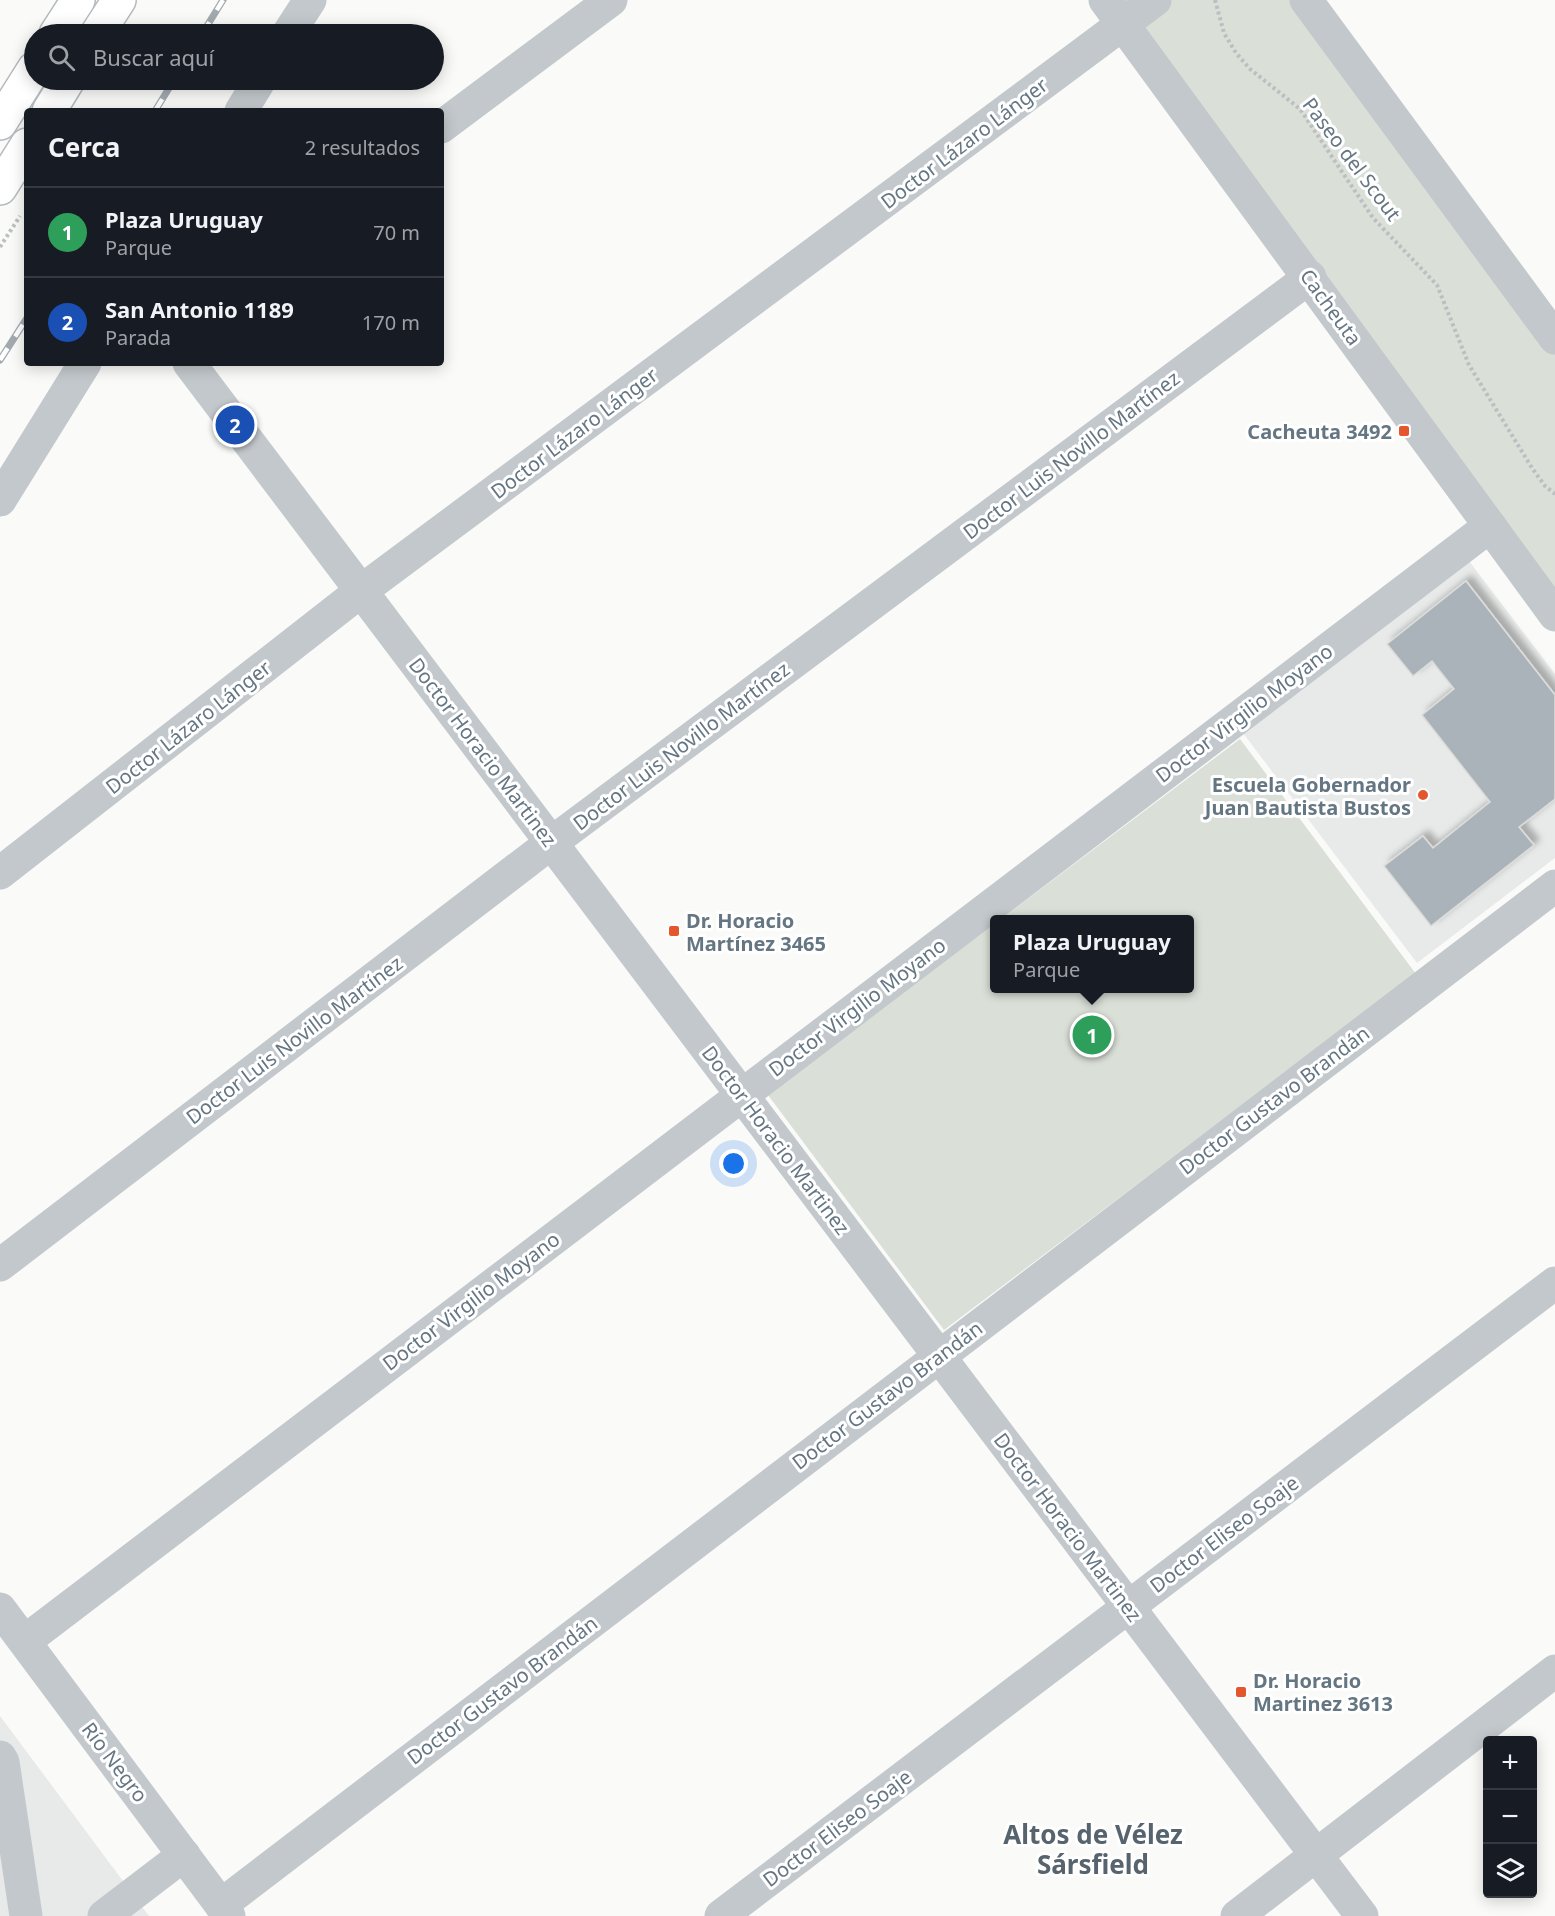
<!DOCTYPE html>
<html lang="es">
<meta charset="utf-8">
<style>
body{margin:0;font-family:"Noto Sans",sans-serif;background:#20242c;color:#f1f3f6}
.controls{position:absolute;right:18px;bottom:18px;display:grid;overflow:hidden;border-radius:6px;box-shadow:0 3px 15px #0003}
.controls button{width:54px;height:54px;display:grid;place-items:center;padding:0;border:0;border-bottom:2px solid #363941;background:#171b24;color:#f1f3f6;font:30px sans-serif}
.you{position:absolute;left:734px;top:1164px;width:21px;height:21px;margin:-15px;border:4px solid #fff;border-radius:50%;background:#1a73e8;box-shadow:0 0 0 9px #1a73e833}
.badge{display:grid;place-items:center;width:39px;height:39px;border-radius:50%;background:#b45309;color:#fff;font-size:20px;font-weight:700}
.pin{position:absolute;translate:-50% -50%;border:3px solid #fff;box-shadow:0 2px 6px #0006}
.popup{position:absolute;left:990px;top:915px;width:204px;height:78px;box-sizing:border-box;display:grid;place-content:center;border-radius:6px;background:#171b24;filter:drop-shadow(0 2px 4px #0005);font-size:20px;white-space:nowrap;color:#9ea1a6}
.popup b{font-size:22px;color:#f1f3f6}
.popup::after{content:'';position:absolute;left:50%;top:100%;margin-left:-12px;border:12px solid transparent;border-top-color:#171b24}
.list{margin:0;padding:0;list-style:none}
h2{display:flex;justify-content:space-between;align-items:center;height:78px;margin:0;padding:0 24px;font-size:26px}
h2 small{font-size:20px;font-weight:400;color:#9ea1a6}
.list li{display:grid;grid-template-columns:39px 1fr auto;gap:18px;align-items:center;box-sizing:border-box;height:90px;padding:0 24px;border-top:2px solid #363941}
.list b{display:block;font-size:22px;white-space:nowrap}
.list p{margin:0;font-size:20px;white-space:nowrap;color:#9ea1a6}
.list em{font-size:20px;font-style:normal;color:#9ea1a6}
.icon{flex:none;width:33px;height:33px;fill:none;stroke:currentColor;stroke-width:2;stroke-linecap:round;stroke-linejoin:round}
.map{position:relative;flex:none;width:1555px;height:1916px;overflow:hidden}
.search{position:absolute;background:#171b24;box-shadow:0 3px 15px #0003;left:24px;top:24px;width:420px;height:66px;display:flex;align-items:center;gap:15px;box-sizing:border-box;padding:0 21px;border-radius:33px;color:#9ea1a6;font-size:22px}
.panel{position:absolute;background:#171b24;box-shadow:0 3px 15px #0003;left:24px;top:108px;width:420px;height:258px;border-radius:6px}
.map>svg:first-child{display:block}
.built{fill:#e8e9e9}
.green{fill:#dadfd7}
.building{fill:#aab3b9;stroke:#dcdcda;stroke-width:1.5;filter:url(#shadow)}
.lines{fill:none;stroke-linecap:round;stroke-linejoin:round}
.major-casing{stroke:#b5babe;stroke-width:36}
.path{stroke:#bbbfc2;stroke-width:4;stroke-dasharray:3 3;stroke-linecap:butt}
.minor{stroke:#c3c8cc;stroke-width:33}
.major{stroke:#fff;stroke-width:33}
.rail-casing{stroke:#a2aab0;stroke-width:7}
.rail{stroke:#fff;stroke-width:4.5;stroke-dasharray:14;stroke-linecap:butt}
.poi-dot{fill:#e4572e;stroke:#fff;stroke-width:2}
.labels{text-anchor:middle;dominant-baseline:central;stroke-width:6;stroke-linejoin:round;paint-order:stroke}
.street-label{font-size:20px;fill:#657683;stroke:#fff}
.poi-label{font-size:20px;font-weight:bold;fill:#657683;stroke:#fff;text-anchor:end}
.district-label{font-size:26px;font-weight:bold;fill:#57646e;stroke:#fff}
</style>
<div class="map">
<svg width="1555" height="1916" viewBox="0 0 1555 1916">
<defs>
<filter id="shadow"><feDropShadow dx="5.5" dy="-5.5" stdDeviation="3" flood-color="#0004"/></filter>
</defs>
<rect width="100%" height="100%" fill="#fafaf8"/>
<g class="built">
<path d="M 1469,561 L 1555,674 L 1555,858 L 1417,963 L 1243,733 Z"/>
<path d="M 0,1716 L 149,1916 L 0,1916 Z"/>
</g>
<g class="green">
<path d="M 1105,0 L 1306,0 L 1555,338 L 1555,615 Z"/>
<path d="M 1240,739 L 1416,974 L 944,1330 L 768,1095 L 994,924 L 994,988 L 1190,988 L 1190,920 L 1001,919 Z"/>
</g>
<path class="building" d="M 1466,581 L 1555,695 L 1555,799 L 1519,827 L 1534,845 L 1431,926 L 1384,866 L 1423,836 L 1433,848 L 1490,802 L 1422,715 L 1454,689 L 1432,661 L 1413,676 L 1387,644 Z"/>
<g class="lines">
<defs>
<g id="major">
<path d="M 56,34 L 78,0"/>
<path d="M 97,34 L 119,0"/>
<path d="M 49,111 L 68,80"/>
<path d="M 0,123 L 34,69"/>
<path d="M 0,188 L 27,145"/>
</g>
</defs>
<use href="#major" class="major-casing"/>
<g class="path">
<path d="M 1215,0 L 1224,33 L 1236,53 L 1250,69 L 1300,109 L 1373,218 L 1437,285 L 1469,365 L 1532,468 L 1545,486 L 1555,494"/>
<path d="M 0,247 L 20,216"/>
</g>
<g class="minor">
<path d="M 1105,0 L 1555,615"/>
<path d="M 1306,0 L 1555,338"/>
<path d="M 288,34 L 310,0"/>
<path d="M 241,111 L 260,80"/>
<path d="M 441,127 L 611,0"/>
<path d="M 189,363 L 1362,1916"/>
<path d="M 0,500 L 85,363"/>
<path d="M 0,873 L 361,591 L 1155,0"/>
<path d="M 0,1265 L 551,843 L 1310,277"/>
<path d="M 0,1609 L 229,1916"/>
<path d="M 25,1641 L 1490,526"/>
<path d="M 0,1757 L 3,1762 L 26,1916"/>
<path d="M 221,1905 L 1555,886"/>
<path d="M 104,1916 L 184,1855"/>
<path d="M 721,1916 L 1555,1283"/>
<path d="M 1237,1916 L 1555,1671"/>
</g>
<use href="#major" class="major"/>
<defs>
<g id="rail">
<path d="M 202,34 L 223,0"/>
<path d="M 155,111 L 174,80"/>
<path d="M 0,360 L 27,318"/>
</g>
</defs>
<use href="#rail" class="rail-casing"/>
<use href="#rail" class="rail"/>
</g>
<g class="poi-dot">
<rect x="1398" y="425" width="12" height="12" rx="3"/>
<circle cx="1423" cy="795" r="6"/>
<rect x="668" y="925" width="12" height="12" rx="3"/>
<rect x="1235" y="1686" width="12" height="12" rx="3"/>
</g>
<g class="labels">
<g class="street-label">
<text transform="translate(964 143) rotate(-37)">Doctor Lázaro Lánger</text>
<text transform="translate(1352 159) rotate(53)">Paseo del Scout</text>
<text transform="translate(1331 307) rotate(54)">Cacheuta</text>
<text transform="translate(574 433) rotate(-37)">Doctor Lázaro Lánger</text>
<text transform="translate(1071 455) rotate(-37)">Doctor Luis Novillo Martínez</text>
<text transform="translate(1244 713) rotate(-37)">Doctor Virgilio Moyano</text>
<text transform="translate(188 727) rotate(-38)">Doctor Lázaro Lánger</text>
<text transform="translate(681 746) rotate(-37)">Doctor Luis Novillo Martínez</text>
<text transform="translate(483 752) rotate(53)">Doctor Horacio Martinez</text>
<text transform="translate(857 1007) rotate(-37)">Doctor Virgilio Moyano</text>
<text transform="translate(294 1040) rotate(-37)">Doctor Luis Novillo Martínez</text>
<text transform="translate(1274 1100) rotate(-37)">Doctor Gustavo Brandán</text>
<text transform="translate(776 1140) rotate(53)">Doctor Horacio Martinez</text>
<text transform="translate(471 1301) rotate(-37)">Doctor Virgilio Moyano</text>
<text transform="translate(887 1395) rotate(-37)">Doctor Gustavo Brandán</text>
<text transform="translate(1068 1527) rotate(53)">Doctor Horacio Martinez</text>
<text transform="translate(1224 1534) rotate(-37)">Doctor Eliseo Soaje</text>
<text transform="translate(502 1690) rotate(-37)">Doctor Gustavo Brandán</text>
<text transform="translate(115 1762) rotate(53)">Río Negro</text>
<text transform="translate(837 1828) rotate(-37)">Doctor Eliseo Soaje</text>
</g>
<g class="poi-label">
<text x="1392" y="431">Cacheuta 3492</text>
<text x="1411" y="784">Escuela Gobernador<tspan x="1411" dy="23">Juan Bautista Bustos</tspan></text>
<text x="686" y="920" text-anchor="start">Dr. Horacio<tspan x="686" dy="23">Martínez 3465</tspan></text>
<text x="1253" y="1680" text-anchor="start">Dr. Horacio<tspan x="1253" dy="23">Martinez 3613</tspan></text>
</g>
<g class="district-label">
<text x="1093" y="1834">Altos de Vélez<tspan x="1093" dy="30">Sársfield</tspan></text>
</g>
</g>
</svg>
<div class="controls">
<button>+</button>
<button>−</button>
<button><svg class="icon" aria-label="layers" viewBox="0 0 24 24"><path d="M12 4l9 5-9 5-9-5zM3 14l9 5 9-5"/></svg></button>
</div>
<div class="you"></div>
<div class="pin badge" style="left:1092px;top:1035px;background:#2e9e5b">1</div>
<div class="popup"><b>Plaza Uruguay</b>Parque</div>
<div class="pin badge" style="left:235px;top:425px;background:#1a4fb4">2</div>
<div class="search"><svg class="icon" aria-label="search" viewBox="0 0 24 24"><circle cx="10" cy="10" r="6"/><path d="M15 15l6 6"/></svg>Buscar aquí</div>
<section class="panel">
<h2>Cerca<small>2 resultados</small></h2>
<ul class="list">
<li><span class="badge" style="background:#2e9e5b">1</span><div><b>Plaza Uruguay</b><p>Parque</p></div><em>70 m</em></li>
<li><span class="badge" style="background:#1a4fb4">2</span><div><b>San Antonio 1189</b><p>Parada</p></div><em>170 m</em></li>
</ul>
</section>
</div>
